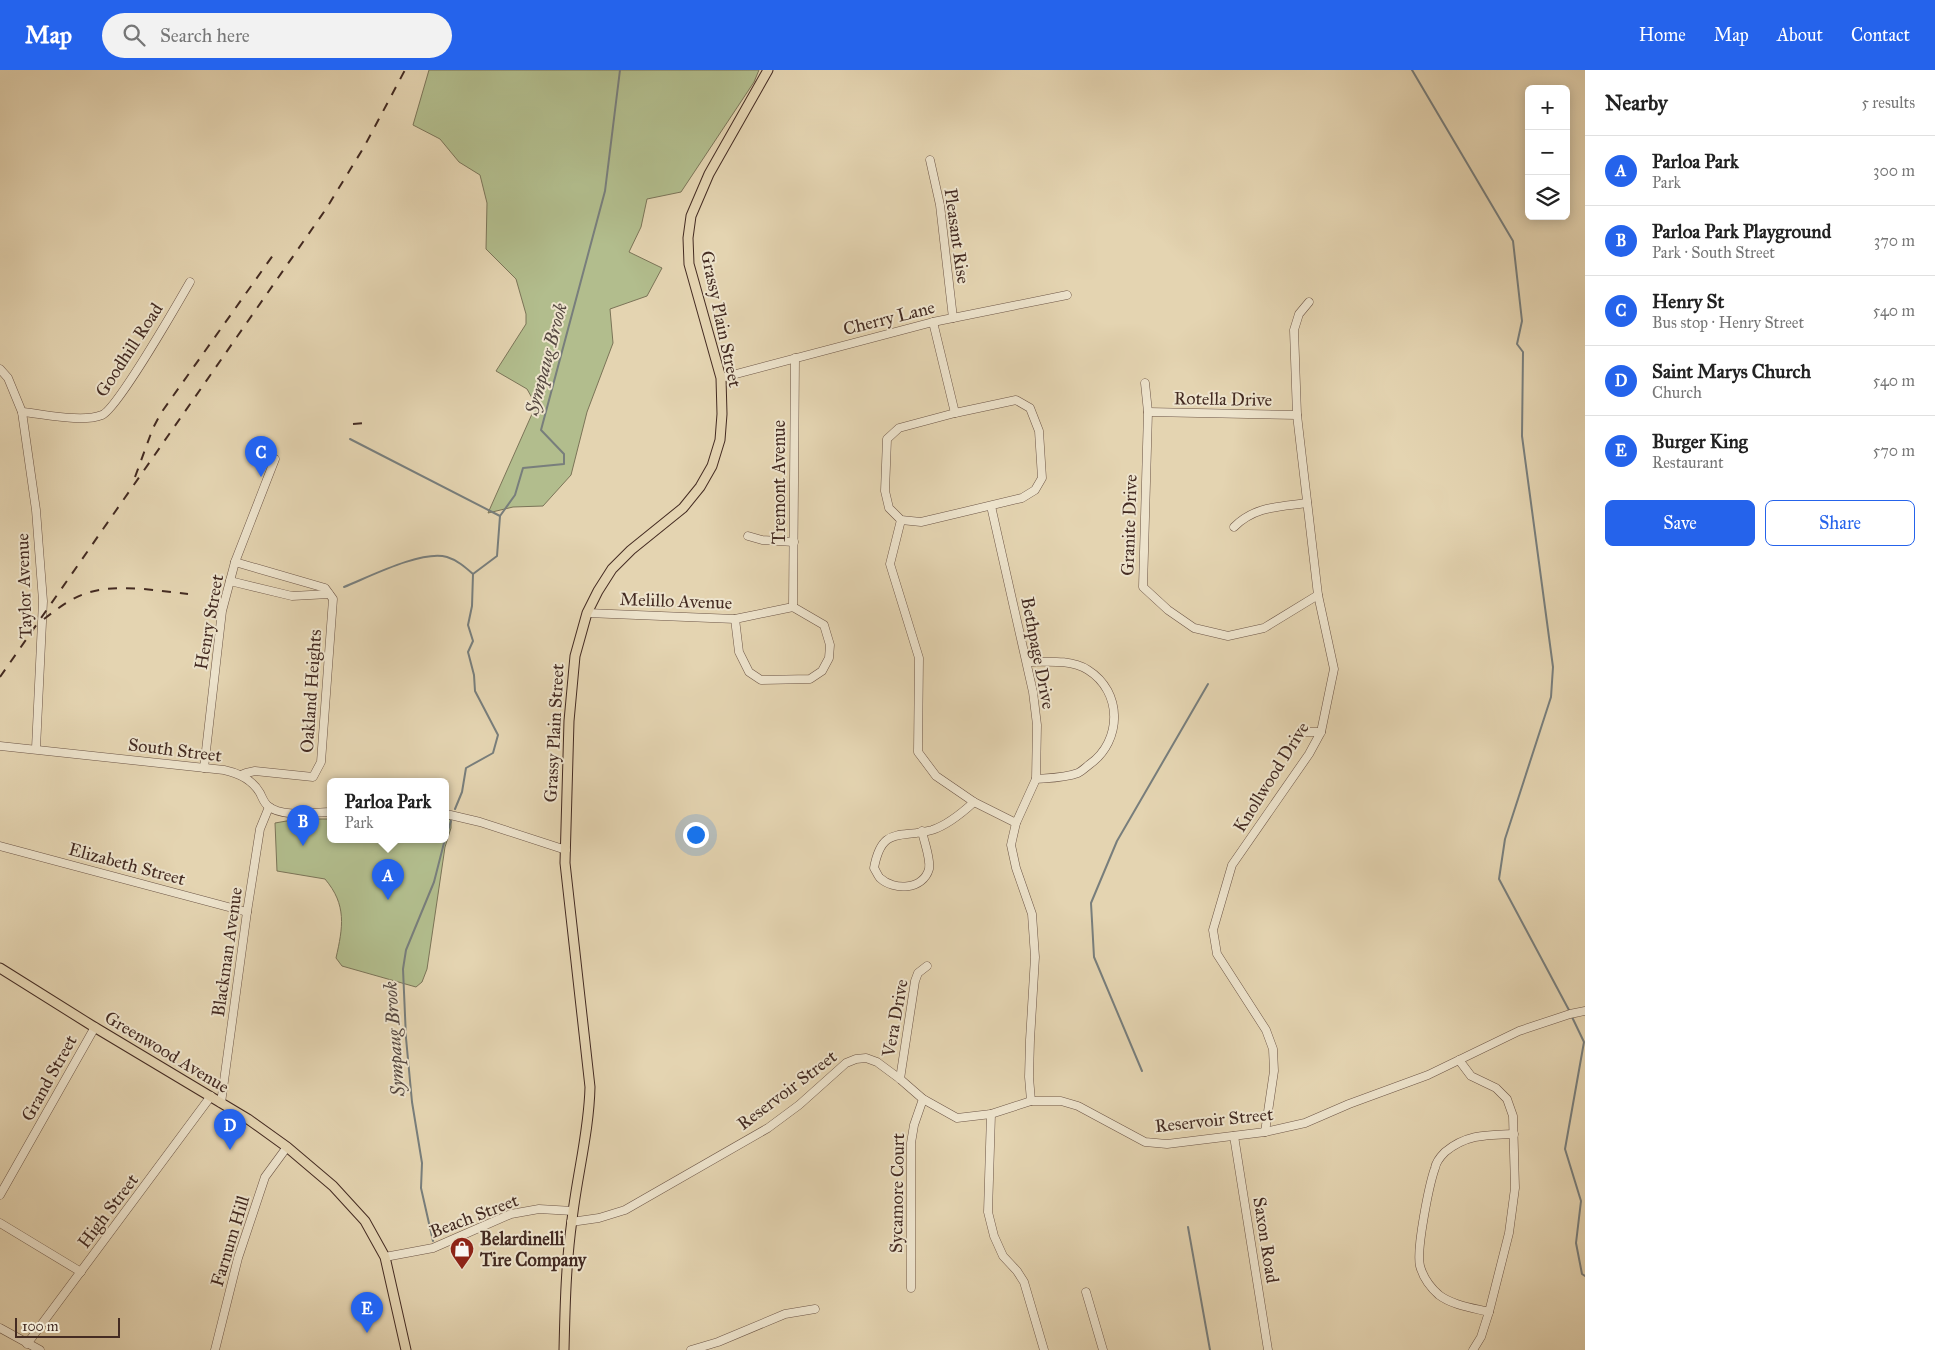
<!DOCTYPE html>
<meta charset="utf-8">
<style>
body{margin:0;font-family:"IM FELL Great Primer",serif;background:#f2f2f2;color:#222}
.controls{position:absolute;right:15px;top:15px;display:grid;overflow:hidden;border-radius:8px;box-shadow:0 2px 12px #0003}
.controls button{width:45px;height:45px;display:grid;place-items:center;padding:0;border:0;border-bottom:1px solid #e0e0e0;background:#fff;color:#222;font:25px sans-serif}
.scale{position:absolute;left:15px;bottom:12px;width:105px;box-sizing:border-box;padding-left:5px;border:2px solid #442b22;border-top:0;font-size:14px;line-height:18px;white-space:nowrap;color:#442b22;-webkit-text-stroke:4px #ede3cc;paint-order:stroke}
.you{position:absolute;left:695px;top:764px;width:18px;height:18px;margin:-12px;border:4px solid #fff;border-radius:50%;background:#1a73e8;box-shadow:0 0 0 8px #1a73e833}
.badge{display:grid;place-items:center;width:32px;height:32px;border-radius:50%;background:#2563eb;color:#fff;font-size:16px;font-weight:700}
.pin{position:absolute;translate:-50% -41px;filter:drop-shadow(0 1px 2px #0008)}
.pin::after{content:'';position:absolute;top:26px;width:18px;height:15px;background:inherit;clip-path:polygon(0 0,100% 0,50% 100%)}
.popup{position:absolute;left:327px;top:708px;width:122px;height:65px;box-sizing:border-box;display:grid;place-content:center;border-radius:8px;background:#fff;filter:drop-shadow(0 1px 4px #0005);font-size:16px;white-space:nowrap;color:#767676}
.popup b{font-size:19px;color:#222}
.popup::after{content:'';position:absolute;left:50%;top:100%;margin-left:-10px;border:10px solid transparent;border-top-color:#fff}
.list{margin:0;padding:0;list-style:none}
h2{display:flex;justify-content:space-between;align-items:center;height:65px;margin:0;padding:0 20px;font-size:21px}
h2 small{font-size:16px;font-weight:400;color:#767676}
.list li{display:grid;grid-template-columns:32px 1fr auto;gap:15px;align-items:center;box-sizing:border-box;height:70px;padding:0 20px;border-top:1px solid #e0e0e0}
.list b{display:block;font-size:19px;white-space:nowrap}
.list p{margin:0;font-size:16px;white-space:nowrap;color:#767676}
.list em{font-size:16px;font-style:normal;color:#767676}
.actions{display:flex;gap:10px;padding:15px 20px}
.actions a{flex:1;padding:11px 0;border:1px solid #2563eb;border-radius:8px;text-align:center;font-size:18px;color:#2563eb}
.actions .main{background:#2563eb;color:#fff}
.icon{flex:none;width:28px;height:28px;fill:none;stroke:currentColor;stroke-width:2;stroke-linecap:round;stroke-linejoin:round}
.map{position:relative;flex:none;width:1585px;height:1280px;overflow:hidden}
header{display:flex;align-items:center;gap:30px;box-sizing:border-box;height:70px;padding:0 25px;background:#2563eb;color:#fff}
header strong{font-size:24px}
nav{display:flex;gap:28px;margin-inline-start:auto;font-size:18px}
.search{width:350px;height:45px;background:#f2f2f2;display:flex;align-items:center;gap:12px;box-sizing:border-box;padding:0 18px;border-radius:28px;color:#767676;font-size:19px}
main{display:flex}
aside{flex:1;background:#fff}
.map>svg:first-child{display:block}
.green{fill:#b2bd8d;stroke:#7b7458}
.lines{fill:none;stroke-linecap:round;stroke-linejoin:round}
.stream{stroke:#787e7c;stroke-width:2}
.minor-casing{stroke:#6c5546;stroke-width:9}
.major-casing{stroke:#442b22;stroke-width:11}
.minor{stroke:#ede3cc;stroke-width:8}
.major{stroke:#e4d4b1;stroke-width:9}
.rail{stroke:#442b22;stroke-width:2;stroke-dasharray:9 9;stroke-linecap:butt}
.labels{text-anchor:middle;dominant-baseline:central;stroke-width:4;stroke-linejoin:round;paint-order:stroke}
.street-label{font-size:18px;fill:#442b22;stroke:#ede3cc}
.poi-label{font-size:18px;font-weight:bold;fill:#442b22;stroke:#ede3cc;text-anchor:start}
.water-label{font-size:19px;font-style:italic;fill:#554740;stroke:#ede3cc}
</style>
<header>
<strong>Map</strong>
<div class="search"><svg class="icon" aria-label="search" viewBox="0 0 24 24"><circle cx="10" cy="10" r="6"/><path d="M15 15l6 6"/></svg>Search here</div>
<nav><a>Home</a><a>Map</a><a>About</a><a>Contact</a></nav>
</header>
<main>
<div class="map">
<svg width="1585" height="1280" viewBox="0 0 1585 1280">
<rect width="100%" height="100%" fill="#e4d4b1"/>
<filter id="stains"><feTurbulence type="fractalNoise" baseFrequency=".004" numOctaves="4"/><feColorMatrix values="0 0 0 0 .2 0 0 0 0 .09 0 0 0 0 .02 0 0 0 .5 -.17"/></filter>
<radialGradient id="worn" r=".72"><stop offset=".6" stop-color="#630" stop-opacity="0"/><stop offset="1" stop-color="#630" stop-opacity=".3"/></radialGradient>
<g class="green">
<path d="M 429,0 L 759,0 L 754,12 L 681,122 L 647,129 L 641,157 L 629,182 L 662,198 L 647,226 L 610,239 L 613,273 L 587,342 L 571,405 L 543,436 L 513,437 L 488,443 L 536,335 L 527,319 L 496,301 L 526,254 L 526,244 L 516,209 L 486,179 L 487,133 L 480,105 L 459,92 L 440,69 L 413,55 Z"/>
<path d="M 446,746 L 451,751 L 451,758 L 445,777 L 427,899 L 422,912 L 416,917 L 342,896 L 336,888 C 343,857 347,835 325,809 L 277,801 L 275,753 L 298,749 L 330,749 L 330,769 L 446,769 Z"/>
</g>
<g class="lines">
<g class="stream">
<path d="M 1412,0 L 1513,171 L 1522,251 L 1517,274 L 1523,282 L 1522,366 L 1553,597 L 1551,627 L 1505,769 L 1499,809 L 1570,942"/>
<path d="M 350,369 L 500,446"/>
<path d="M 344,517 C 369,507 421,480 447,487 C 457,490 465,497 473,504"/>
<path d="M 455,739 L 462,722 L 466,698 L 493,683 L 498,665 L 475,621 L 474,605 L 468,582 L 473,571 L 468,555 L 472,536 L 473,504 L 497,486 L 500,446 L 515,425 L 523,398 L 564,394 L 564,384 L 541,360 L 605,121 L 620,0"/>
<path d="M 446,767 L 451,751"/>
<path d="M 1572,947 L 1584,972 L 1565,1079 L 1581,1131 L 1576,1173 L 1582,1204 L 1585,1206"/>
<path d="M 1142,1001 L 1094,887 L 1091,833 L 1117,771 L 1208,614"/>
<path d="M 1188,1157 L 1210,1280"/>
<path d="M 433,1171 L 421,1118 L 422,1093 L 412,1032 L 406,968 L 403,899 L 406,880 L 434,812 L 445,769"/>
</g>
<defs>
<g id="minor">
<path d="M 930,90 L 940,135 L 953,248"/>
<path d="M 933,252 L 955,343"/>
<path d="M 0,299 L 8,308 L 22,342 L 36,440 L 43,531 L 36,678"/>
<path d="M 721,308 L 933,252 L 1067,225"/>
<path d="M 1145,313 L 1148,342 L 1143,517 L 1168,540 L 1194,558 L 1228,566 L 1264,558 L 1318,525"/>
<path d="M 1016,330 L 1030,338 L 1039,361 L 1042,408 L 1035,420 L 1022,428 L 921,452 L 901,450 L 889,438 L 885,421 L 887,369 L 899,358 L 955,343 Z"/>
<path d="M 22,342 C 44,344 82,353 102,345 C 117,339 178,233 190,212"/>
<path d="M 1148,342 L 1297,345"/>
<path d="M 991,436 L 1033,622 L 1037,655 L 1036,709 L 1016,753 L 1011,775 L 1016,798 L 1032,844 L 1035,887 L 1030,970 L 1029,1007 L 1031,1031"/>
<path d="M 901,450 L 890,494 L 919,588 L 918,682 L 936,706 L 974,732 L 1016,753"/>
<path d="M 1234,457 C 1255,436 1279,437 1307,433"/>
<path d="M 748,466 L 762,470 L 794,472"/>
<path d="M 235,492 L 325,518 L 333,529 L 321,692 L 313,707 L 255,701 L 246,703 L 241,705"/>
<path d="M 230,511 L 292,526 L 329,524"/>
<path d="M 793,537 L 795,288"/>
<path d="M 587,543 L 735,549 L 793,537"/>
<path d="M 735,549 L 739,582 L 749,602 L 761,610 L 810,609 L 822,601 L 829,588 L 830,575 L 824,555 L 793,537"/>
<path d="M 1027,592 C 1046,592 1071,589 1088,600 C 1123,622 1122,671 1090,694 C 1086,697 1082,701 1078,703 C 1065,708 1049,708 1036,709"/>
<path d="M 1302,662 L 1321,662"/>
<path d="M 0,676 L 224,700 C 238,703 252,709 260,723 C 262,727 264,733 268,736 C 283,748 312,742 330,742"/>
<path d="M 204,698 L 222,541 L 235,492 L 275,389"/>
<path d="M 446,744 L 480,752 L 566,780"/>
<path d="M 922,761 C 924,772 931,789 929,799 C 923,820 894,821 880,808 C 878,806 876,801 874,798 C 882,755 900,769 932,760 C 948,755 962,743 974,732"/>
<path d="M 0,776 L 247,842"/>
<path d="M 1459,990 L 1471,1006 L 1496,1018 L 1507,1029 L 1513,1046 L 1515,1118 L 1509,1163 L 1489,1242 L 1481,1267 L 1473,1280"/>
<path d="M 900,1009 L 915,911 L 918,903 L 927,896"/>
<path d="M 221,1033 L 247,842 L 260,759 L 269,737"/>
<path d="M 991,1044 L 988,1142 L 994,1166 L 1003,1186 L 1017,1201 L 1024,1212 L 1044,1280"/>
<path d="M 1265,1062 L 1274,1001 L 1273,979 L 1266,960 L 1217,884 L 1213,860 L 1232,795 L 1309,684 L 1321,662 L 1334,599 L 1318,525 L 1297,345 L 1294,260 L 1299,244 L 1309,232"/>
<path d="M 1234,1066 L 1268,1280"/>
<path d="M 0,1125 L 95,957"/>
<path d="M 571,1152 L 599,1148 L 625,1140 L 768,1058 L 799,1035 L 846,993 L 856,989 L 866,988 L 877,992 L 900,1009 L 923,1029 L 957,1048 L 991,1044 L 1031,1031 L 1061,1031 L 1078,1036 L 1145,1072 L 1167,1074 L 1265,1062 L 1305,1053 L 1349,1034 L 1428,1005 L 1519,961 L 1570,944 L 1585,941"/>
<path d="M 0,1153 L 81,1202"/>
<path d="M 385,1187 L 433,1178 L 511,1144 L 539,1139 L 573,1141"/>
<path d="M 911,1218 L 911,1073 L 914,1055 L 923,1029"/>
<path d="M 1086,1222 L 1103,1280"/>
<path d="M 1489,1242 C 1473,1238 1452,1235 1439,1225 C 1431,1218 1423,1207 1420,1196 C 1416,1180 1429,1115 1435,1098 C 1436,1092 1441,1086 1445,1082 C 1467,1064 1487,1065 1514,1064"/>
<path d="M 0,1258 L 40,1280"/>
<path d="M 27,1274 L 211,1026"/>
<path d="M 215,1280 L 238,1188 L 265,1107 L 287,1077"/>
<path d="M 691,1280 L 718,1272 L 785,1244 L 815,1239"/>
</g>
<g id="major">
<path d="M 0,898 L 91,955 L 248,1049 L 287,1077 L 333,1116 L 365,1151 L 385,1187 L 406,1280"/>
<path d="M 564,1280 C 565,1236 566,1193 572,1150 C 577,1105 589,1062 590,1017 L 565,793 L 569,651 L 575,586 L 587,543 L 598,521 L 612,499 L 631,480 L 683,438 L 700,417 L 712,396 L 720,370 L 722,344 L 721,308 L 689,194 L 688,168 L 691,146 L 709,104 L 768,0"/>
</g>
</defs>
<use href="#minor" class="minor-casing"/>
<use href="#major" class="major-casing"/>
<use href="#minor" class="minor"/>
<use href="#major" class="major"/>
<g class="rail">
<path d="M 353,354 L 365,353"/>
<path d="M 135,407 L 153,358 L 161,343 L 276,181"/>
<path d="M 44,549 C 57,539 71,528 87,523 C 117,513 158,521 188,524"/>
<path d="M 0,607 L 326,139 L 364,77 L 405,0"/>
</g>
</g>
<defs>
<symbol id="shop-pin" viewBox="-11 -11 22 30"><path d="M0 17L-7.5 6A9.5 9.5 0 1 1 7.5 6Z" fill="#8f2418" stroke="#ede3cc"/><path d="M-5-2.5h2.3a2.7 3.5 0 0 1 5.4 0H5L5.5 6h-11ZM-1.5-2.5h3a1.5 2.3 0 0 0-3 0Z" fill="#fff"/></symbol>
</defs>
<g fill-rule="evenodd">
<use href="#shop-pin" x="448" y="1165" width="28" height="38"/>
</g>
<g class="labels">
<g class="street-label">
<text transform="translate(957 166) rotate(82)">Pleasant Rise</text>
<text transform="translate(889 248) rotate(-14)">Cherry Lane</text>
<text transform="translate(721 249) rotate(78)">Grassy Plain Street</text>
<text transform="translate(129 280) rotate(-57)">Goodhill Road</text>
<text transform="translate(1223 329) rotate(1)">Rotella Drive</text>
<text transform="translate(779 412) rotate(-90)">Tremont Avenue</text>
<text transform="translate(1129 455) rotate(-88)">Granite Drive</text>
<text transform="translate(24 516) rotate(-92)">Taylor Avenue</text>
<text transform="translate(676 531) rotate(2)">Melillo Avenue</text>
<text transform="translate(209 552) rotate(-80)">Henry Street</text>
<text transform="translate(1038 583) rotate(79)">Bethpage Drive</text>
<text transform="translate(311 621) rotate(-86)">Oakland Heights</text>
<text transform="translate(554 663) rotate(-87)">Grassy Plain Street</text>
<text transform="translate(175 680) rotate(7)">South Street</text>
<text transform="translate(1271 707) rotate(-58)">Knollwood Drive</text>
<text transform="translate(127 794) rotate(15)">Elizabeth Street</text>
<text transform="translate(227 882) rotate(-82)">Blackman Avenue</text>
<text transform="translate(895 948) rotate(-80)">Vera Drive</text>
<text transform="translate(167 982) rotate(31)">Greenwood Avenue</text>
<text transform="translate(49 1008) rotate(-61)">Grand Street</text>
<text transform="translate(787 1020) rotate(-37)">Reservoir Street</text>
<text transform="translate(1214 1050) rotate(-6)">Reservoir Street</text>
<text transform="translate(897 1123) rotate(-89)">Sycamore Court</text>
<text transform="translate(108 1141) rotate(-53)">High Street</text>
<text transform="translate(474 1146) rotate(-21)">Beach Street</text>
<text transform="translate(1266 1170) rotate(81)">Saxon Road</text>
<text transform="translate(230 1171) rotate(-73)">Farnum Hill</text>
</g>
<g class="poi-label">
<text x="480" y="1169">Belardinelli<tspan x="480" dy="21">Tire Company</tspan></text>
</g>
<g class="water-label">
<text transform="translate(546 289) rotate(-75)">Sympaug Brook</text>
<text transform="translate(394 969) rotate(-94)">Sympaug Brook</text>
</g>
</g>
<rect width="100%" height="100%" filter="url(#stains)"/>
<rect width="100%" height="100%" fill="url(#worn)"/>
</svg>
<div class="controls">
<button>+</button>
<button>−</button>
<button><svg class="icon" aria-label="layers" viewBox="0 0 24 24"><path d="M12 4l9 5-9 5-9-5zM3 14l9 5 9-5"/></svg></button>
</div>
<div class="scale">100 m</div>
<div class="you"></div>
<div class="pin badge" style="left:388px;top:830px">A</div>
<div class="popup"><b>Parloa Park</b>Park</div>
<div class="pin badge" style="left:303px;top:776px">B</div>
<div class="pin badge" style="left:261px;top:407px">C</div>
<div class="pin badge" style="left:230px;top:1080px">D</div>
<div class="pin badge" style="left:367px;top:1263px">E</div>
</div>
<aside>
<h2>Nearby<small>5 results</small></h2>
<ul class="list">
<li><span class="badge">A</span><div><b>Parloa Park</b><p>Park</p></div><em>300 m</em></li>
<li><span class="badge">B</span><div><b>Parloa Park Playground</b><p>Park · South Street</p></div><em>370 m</em></li>
<li><span class="badge">C</span><div><b>Henry St</b><p>Bus stop · Henry Street</p></div><em>540 m</em></li>
<li><span class="badge">D</span><div><b>Saint Marys Church</b><p>Church</p></div><em>540 m</em></li>
<li><span class="badge">E</span><div><b>Burger King</b><p>Restaurant</p></div><em>570 m</em></li>
</ul>
<div class="actions"><a class="main">Save</a><a>Share</a></div>
</aside>
</main>
